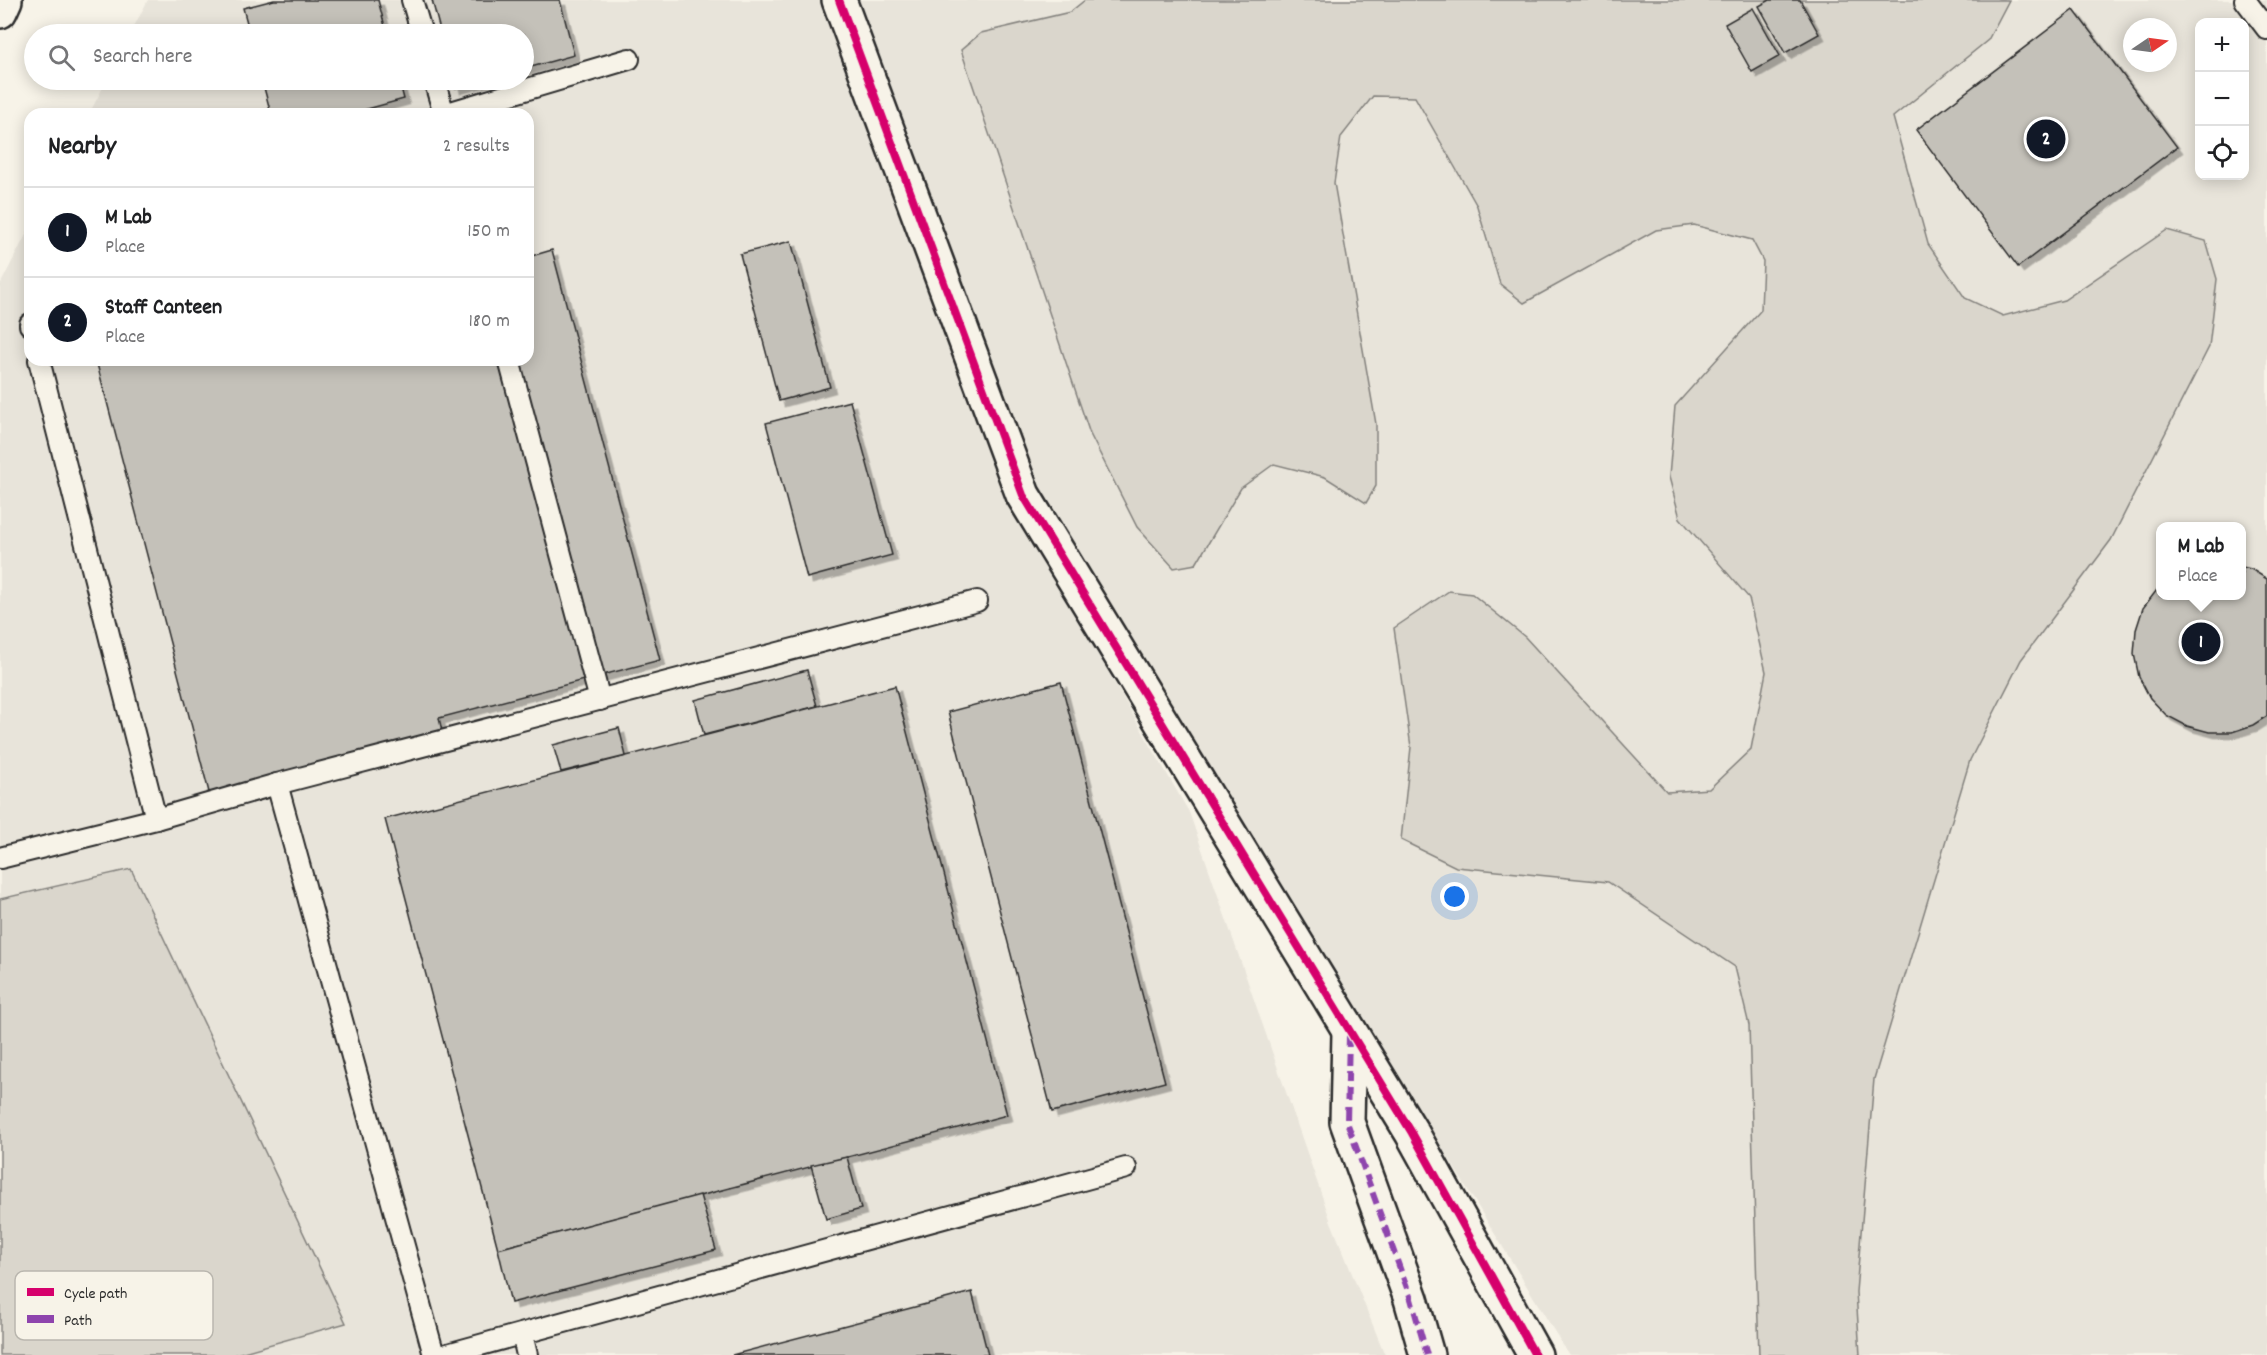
<!DOCTYPE html>
<meta charset="utf-8">
<style>
body{margin:0;font-family:Dekko,sans-serif;background:#f6f6f6;color:#202124}
.controls{position:absolute;right:18px;top:18px;display:grid;overflow:hidden;border-radius:12px;box-shadow:0 3px 15px #0003}
.controls button{width:54px;height:54px;display:grid;place-items:center;padding:0;border:0;border-bottom:2px solid #e0e0e0;background:#fff;color:#202124;font:30px sans-serif}
.compass{position:absolute;left:2123px;top:18px;width:54px;height:54px;border-radius:50%;background:#fff;box-shadow:0 3px 15px #0003;rotate:77deg}
.you{position:absolute;left:1455px;top:897px;width:21px;height:21px;margin:-15px;border:4px solid #fff;border-radius:50%;background:#1a73e8;box-shadow:0 0 0 9px #1a73e833}
.badge{display:grid;place-items:center;width:39px;height:39px;border-radius:50%;background:#111827;color:#fff;font-size:20px;font-weight:700}
.pin{position:absolute;translate:-50% -50%;border:3px solid #fff;box-shadow:0 2px 6px #0006}
.popup{position:absolute;left:2156px;top:522px;width:90px;height:78px;box-sizing:border-box;display:grid;place-content:center;border-radius:12px;background:#fff;filter:drop-shadow(0 2px 4px #0005);font-size:20px;white-space:nowrap;color:#757577}
.popup b{font-size:22px;color:#202124}
.popup::after{content:'';position:absolute;left:50%;top:100%;margin-left:-12px;border:12px solid transparent;border-top-color:#fff}
.list{margin:0;padding:0;list-style:none}
h2{display:flex;justify-content:space-between;align-items:center;height:78px;margin:0;padding:0 24px;font-size:26px}
h2 small{font-size:20px;font-weight:400;color:#757577}
.list li{display:grid;grid-template-columns:39px 1fr auto;gap:18px;align-items:center;box-sizing:border-box;height:90px;padding:0 24px;border-top:2px solid #e0e0e0}
.list b{display:block;font-size:22px;white-space:nowrap}
.list p{margin:0;font-size:20px;white-space:nowrap;color:#757577}
.list em{font-size:20px;font-style:normal;color:#757577}
.icon{flex:none;width:33px;height:33px;fill:none;stroke:currentColor;stroke-width:2;stroke-linecap:round;stroke-linejoin:round}
.map{position:relative;flex:none;width:2267px;height:1355px;overflow:hidden}
.search{position:absolute;background:#fff;box-shadow:0 3px 15px #0003;left:24px;top:24px;width:510px;height:66px;display:flex;align-items:center;gap:15px;box-sizing:border-box;padding:0 21px;border-radius:33px;color:#757577;font-size:22px}
.panel{position:absolute;background:#fff;box-shadow:0 3px 15px #0003;left:24px;top:108px;width:510px;height:258px;border-radius:18px}
.map>svg:first-child{display:block}
.built{fill:#e8e4da;fill-rule:evenodd}
.green{fill:#dad6cc;stroke:#82807c;stroke-width:1.5}
.building{fill:#c4c1b9;stroke:#2b2b2b;stroke-width:1.5;filter:url(#shadow)}
.lines{fill:none;stroke-linecap:round;stroke-linejoin:round}
.lane-casing{stroke:#2b2b2b;stroke-width:24}
.street-casing{stroke:#2b2b2b;stroke-width:38}
.primary-casing{stroke:#2b2b2b;stroke-width:38}
.lane{stroke:#f7f3e8;stroke-width:20}
.street{stroke:#f7f3e8;stroke-width:33}
.primary{stroke:#f7f3e8;stroke-width:33}
.quiet{stroke:#8e44ad;stroke-width:6;stroke-dasharray:12 6;stroke-linecap:butt}
.cycleway-casing{stroke:#f7f3e8;stroke-width:11}
.cycleway{stroke:#d6006c;stroke-width:8}
.key{fill:#f7f3e8;stroke:#bab7af;stroke-width:1.5}
.key-label{font-size:16px;fill:#2b2b2b}
</style>
<div class="map">
<svg width="2267" height="1355" viewBox="0 0 2267 1355">
<defs>
<filter id="shadow"><feDropShadow dx="5.5" dy="5.5" stdDeviation="0" flood-color="#0004"/></filter>
</defs>
<rect width="100%" height="100%" fill="#f7f3e8"/>
<filter id="ink" filterUnits="userSpaceOnUse"><feTurbulence type="fractalNoise" baseFrequency=".0167" numOctaves="2"/><feDisplacementMap in="SourceGraphic" scale="12" xChannelSelector="R" yChannelSelector="G"/><feConvolveMatrix kernelMatrix="1 2 1 2 8 2 1 2 1" color-interpolation-filters="sRGB"/></filter>
<g filter="url(#ink)">
<g class="built">
<path d="M 148,0 L 826,0 L 1009,500 L 1189,812 L 1331,1222 L 1385,1355 L 0,1355 L 0,285 L 30,227 L 30,360 L 528,360 L 528,114 L 89,114 L 107,80 L 524,80 L 524,34 L 130,34 Z"/>
<path d="M 859,0 L 2267,0 L 2267,1355 L 1569,1355 L 1039,490 ZM 2200,22 L 2244,22 L 2244,176 L 2200,176 ZM 2132,27 L 2168,27 L 2168,63 L 2132,63 ZM 2160,526 L 2242,526 L 2242,596 L 2160,596 Z"/>
</g>
<g class="green">
<path d="M 1085,0 L 2009,0 L 1988,40 L 1893,117 L 1928,244 L 1965,298 L 2003,316 L 2064,300 L 2167,230 L 2206,241 L 2217,279 L 2209,347 L 2111,540 L 2021,660 L 1970,760 L 1874,1079 L 1856,1292 L 1860,1355 L 1759,1355 L 1749,1025 L 1735,967 L 1608,882 L 1456,867 L 1401,840 L 1411,747 L 1394,628 L 1449,591 L 1472,594 L 1525,637 L 1667,792 L 1709,789 L 1751,749 L 1766,672 L 1749,598 L 1680,518 L 1669,477 L 1675,406 L 1761,310 L 1763,261 L 1752,240 L 1694,225 L 1656,230 L 1524,303 L 1500,284 L 1477,206 L 1415,97 L 1373,96 L 1341,137 L 1334,183 L 1376,424 L 1376,486 L 1366,503 L 1325,477 L 1274,464 L 1241,488 L 1196,564 L 1174,568 L 1137,527 L 1090,434 L 961,50 L 981,33 L 1070,12 Z"/>
<path d="M 131,869 L 346,1323 L 233,1355 L 0,1355 L 0,899 Z"/>
</g>
<g class="building">
<path d="M 274,0 L 378,0 L 387,34 L 250,34 L 243,8 Z"/>
<path d="M 432,0 L 560,0 L 574,55 L 524,69 L 524,34 L 441,34 Z"/>
<path d="M 1770,0 L 1800,0 L 1819,34 L 1785,53 L 1759,6 Z"/>
<path d="M 1753,8 L 1780,56 L 1752,72 L 1725,24 Z"/>
<path d="M 2074,10 L 2177,147 L 2018,267 L 1916,130 Z"/>
<path d="M 262,80 L 399,80 L 404,99 L 349,114 L 271,114 Z"/>
<path d="M 453,80 L 486,80 L 455,88 Z"/>
<path d="M 791,241 L 830,387 L 779,401 L 740,254 Z"/>
<path d="M 552,250 L 660,660 L 439,718 L 443,735 L 210,796 L 96,360 L 528,360 L 528,257 Z"/>
<path d="M 850,401 L 892,555 L 807,578 L 766,423 Z"/>
<path d="M 2242,567 L 2251,569 L 2267,579 L 2267,716 L 2253,725 L 2232,732 L 2209,732 L 2187,726 L 2166,715 L 2150,698 L 2139,677 L 2134,654 L 2136,630 L 2143,608 L 2160,586 L 2160,596 L 2242,596 Z"/>
<path d="M 807,670 L 817,706 L 704,735 L 695,700 Z"/>
<path d="M 1061,682 L 1165,1082 L 1052,1112 L 948,712 Z"/>
<path d="M 895,686 L 1007,1115 L 498,1249 L 385,819 Z"/>
<path d="M 619,728 L 626,756 L 561,772 L 553,745 Z"/>
<path d="M 847,1157 L 861,1209 L 826,1219 L 811,1165 Z"/>
<path d="M 700,1195 L 716,1250 L 511,1303 L 498,1249 Z"/>
<path d="M 972,1292 L 988,1355 L 732,1355 Z"/>
</g>
<g class="lines">
<defs>
<g id="lane">
<path d="M 412,0 L 422,34"/>
<path d="M 2245,0 L 2267,29"/>
<path d="M 434,80 L 444,114 L 629,59"/>
<path d="M 30,324 L 30,325"/>
<path d="M 39,360 L 156,819"/>
<path d="M 509,360 L 600,700"/>
<path d="M 277,784 L 434,1355"/>
<path d="M 0,858 L 156,819 L 277,784 L 977,601"/>
<path d="M 522,1334 L 527,1355"/>
<path d="M 444,1355 L 1126,1168"/>
</g>
<g id="street">
<path d="M 839,0 L 1023,495 L 1412,1133 L 1535,1355"/>
<path d="M 1349,1032 L 1347,1122 L 1411,1299 L 1427,1355"/>
</g>
<path id="primary" d="M 0,11 L 5,0"/>
</defs>
<use href="#lane" class="lane-casing"/>
<use href="#street" class="street-casing"/>
<use href="#primary" class="primary-casing"/>
<use href="#lane" class="lane"/>
<use href="#street" class="street"/>
<use href="#primary" class="primary"/>
<path class="quiet" d="M 1349,1035 L 1347,1122 L 1411,1299 L 1427,1355"/>
<defs>
<path id="cycleway" d="M 839,0 L 1023,495 L 1412,1133 L 1535,1355"/>
</defs>
<use href="#cycleway" class="cycleway-casing"/>
<use href="#cycleway" class="cycleway"/>
</g>
</g>
<rect x="15" y="1271" width="198" height="69" rx="9" class="key"/>
<rect x="27" y="1288" width="27" height="8" fill="#d6006c"/>
<rect x="27" y="1315" width="27" height="8" fill="#8e44ad"/>
<g class="key-label">
<text x="64" y="1298">Cycle path</text>
<text x="64" y="1325">Path</text>
</g>
</svg>
<div class="controls">
<button>+</button>
<button>−</button>
<button><svg class="icon" aria-label="locate" viewBox="0 0 24 24"><circle cx="12" cy="12" r="6"/><path d="M12 2v4M12 18v4M2 12h4M18 12h4"/></svg></button>
</div>
<svg class="compass" viewBox="-18 -18 36 36"><path d="M0-13l5 13h-10z" fill="#e53935"/><path d="M0 13l5-13h-10z" fill="#757577"/></svg>
<div class="you"></div>
<div class="pin badge" style="left:2201px;top:642px">1</div>
<div class="popup"><b>M Lab</b>Place</div>
<div class="pin badge" style="left:2046px;top:139px">2</div>
<div class="search"><svg class="icon" aria-label="search" viewBox="0 0 24 24"><circle cx="10" cy="10" r="6"/><path d="M15 15l6 6"/></svg>Search here</div>
<section class="panel">
<h2>Nearby<small>2 results</small></h2>
<ul class="list">
<li><span class="badge">1</span><div><b>M Lab</b><p>Place</p></div><em>150 m</em></li>
<li><span class="badge">2</span><div><b>Staff Canteen</b><p>Place</p></div><em>180 m</em></li>
</ul>
</section>
</div>
